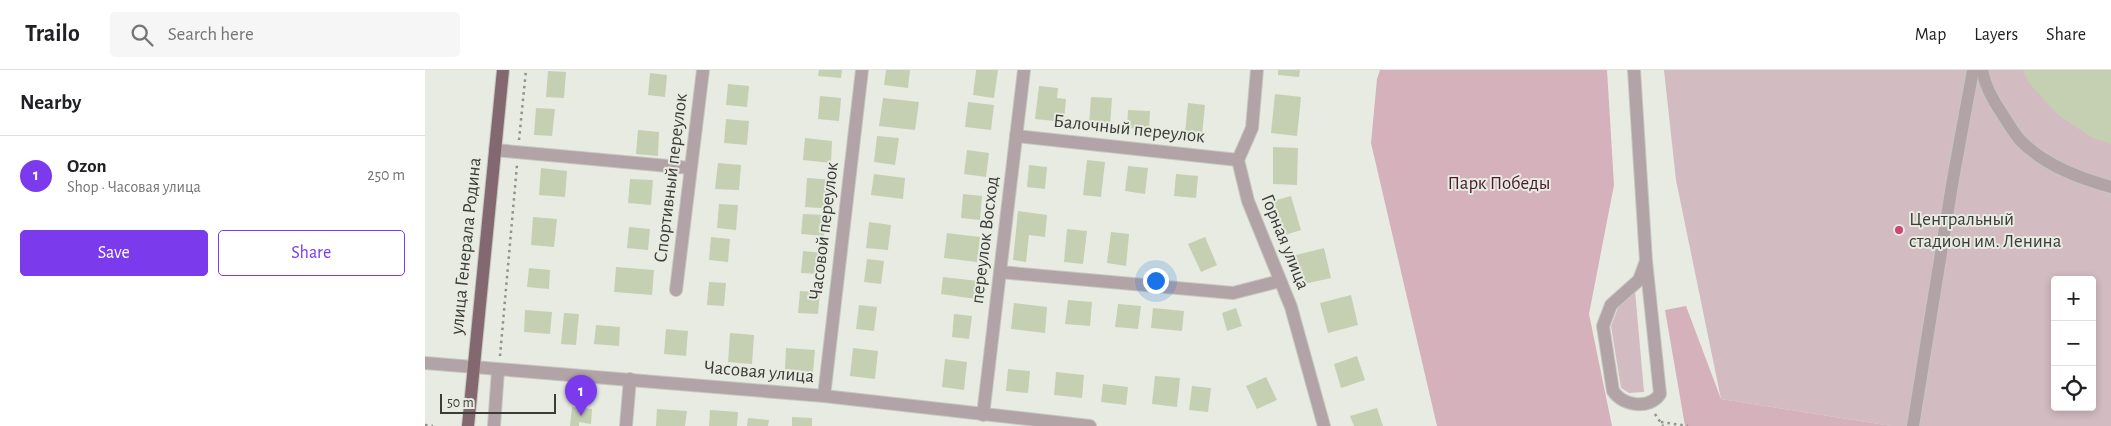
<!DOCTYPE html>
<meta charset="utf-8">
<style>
body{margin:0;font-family:"Alegreya Sans",sans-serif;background:#f6f6f6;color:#202124}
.controls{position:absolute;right:15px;bottom:15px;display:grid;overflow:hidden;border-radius:5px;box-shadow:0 2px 8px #0003}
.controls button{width:45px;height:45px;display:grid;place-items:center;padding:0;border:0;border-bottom:1px solid #e0e0e0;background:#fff;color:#202124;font:25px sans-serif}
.scale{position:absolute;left:15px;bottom:12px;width:116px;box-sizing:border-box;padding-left:5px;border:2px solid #3b3c38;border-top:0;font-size:14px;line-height:18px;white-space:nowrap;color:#3b3c38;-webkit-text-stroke:4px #e8ebe2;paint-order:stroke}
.you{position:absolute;left:730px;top:210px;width:18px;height:18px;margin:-12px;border:4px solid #fff;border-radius:50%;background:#1a73e8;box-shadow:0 0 0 8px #1a73e833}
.badge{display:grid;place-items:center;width:32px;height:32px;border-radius:50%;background:#7c3aed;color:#fff;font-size:16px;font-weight:700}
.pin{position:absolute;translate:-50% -41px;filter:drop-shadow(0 1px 2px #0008)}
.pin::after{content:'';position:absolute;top:26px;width:18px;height:15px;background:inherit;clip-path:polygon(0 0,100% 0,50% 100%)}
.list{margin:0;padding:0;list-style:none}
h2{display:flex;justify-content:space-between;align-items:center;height:65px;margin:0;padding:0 20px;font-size:21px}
h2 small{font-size:16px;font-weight:400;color:#757577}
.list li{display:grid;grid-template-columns:32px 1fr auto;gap:15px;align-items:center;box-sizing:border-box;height:80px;padding:0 20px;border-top:1px solid #e0e0e0}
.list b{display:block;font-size:19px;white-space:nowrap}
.list p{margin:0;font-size:16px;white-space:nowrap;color:#757577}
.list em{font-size:16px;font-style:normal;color:#757577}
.actions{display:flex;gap:10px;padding:15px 20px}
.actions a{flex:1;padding:11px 0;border:1px solid #7c3aed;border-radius:5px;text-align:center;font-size:18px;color:#7c3aed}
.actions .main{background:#7c3aed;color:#fff}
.icon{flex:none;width:28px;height:28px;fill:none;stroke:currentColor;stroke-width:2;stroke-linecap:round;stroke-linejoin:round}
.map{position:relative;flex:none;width:1686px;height:356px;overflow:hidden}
header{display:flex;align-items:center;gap:30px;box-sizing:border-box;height:70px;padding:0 25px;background:#fff;border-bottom:1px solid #e0e0e0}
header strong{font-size:24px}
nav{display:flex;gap:28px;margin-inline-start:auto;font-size:18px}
.search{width:350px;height:45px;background:#f6f6f6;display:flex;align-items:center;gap:12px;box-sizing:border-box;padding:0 18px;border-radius:5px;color:#757577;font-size:19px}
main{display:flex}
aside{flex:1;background:#fff}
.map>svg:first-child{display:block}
.green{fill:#d2bbc1;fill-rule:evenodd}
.forest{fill:#d5b2bb}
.building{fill:#c5d0b2}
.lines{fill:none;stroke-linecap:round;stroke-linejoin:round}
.minor-casing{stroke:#c5c8c0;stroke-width:14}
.major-casing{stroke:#c5c8c0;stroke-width:14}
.path{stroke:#90928b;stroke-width:2.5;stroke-dasharray:2.5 4;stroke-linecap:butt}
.minor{stroke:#b2a3a7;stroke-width:12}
.major{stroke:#83686f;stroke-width:12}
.poi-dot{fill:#cf4479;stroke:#e8ebe2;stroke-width:2}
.labels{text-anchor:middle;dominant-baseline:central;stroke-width:4;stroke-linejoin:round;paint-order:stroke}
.street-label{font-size:19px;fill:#3b3c38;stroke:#e8ebe2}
.park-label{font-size:19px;fill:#481a2a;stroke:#e8ebe2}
.poi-label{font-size:19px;fill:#3b3c38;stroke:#e8ebe2;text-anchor:start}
</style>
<header>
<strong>Trailo</strong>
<div class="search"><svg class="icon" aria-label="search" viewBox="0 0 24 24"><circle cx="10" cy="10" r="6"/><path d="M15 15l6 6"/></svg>Search here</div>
<nav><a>Map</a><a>Layers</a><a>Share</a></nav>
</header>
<main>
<aside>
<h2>Nearby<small></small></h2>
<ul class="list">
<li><span class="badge">1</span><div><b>Ozon</b><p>Shop · Часовая улица</p></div><em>250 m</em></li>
</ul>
<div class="actions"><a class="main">Save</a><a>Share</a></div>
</aside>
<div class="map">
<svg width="1686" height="356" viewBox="0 0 1686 356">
<rect width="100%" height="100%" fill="#e8ebe2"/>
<g class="green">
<path d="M 1239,0 L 1686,0 L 1686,356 L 1467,356 L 1296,329 L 1251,110 ZM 1630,210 L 1667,210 L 1667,337 L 1630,337 Z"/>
<path d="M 1210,221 L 1219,322 L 1204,323 L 1196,318 L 1186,256 L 1193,238 Z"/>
</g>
<g class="forest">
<path d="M 955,0 L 1182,0 L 1189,115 L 1164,244 L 1187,356 L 1012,356 L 946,73 L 952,9 Z"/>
<path d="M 1261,236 L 1296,329 L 1467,356 L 1260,356 L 1240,240 Z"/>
</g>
<g class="building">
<path d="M 394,0 L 417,0 L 416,8 L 393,6 Z"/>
<path d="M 461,0 L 485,0 L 483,18 L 459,15 Z"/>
<path d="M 551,0 L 573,0 L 569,28 L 548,25 Z"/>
<path d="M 853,0 L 875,0 L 874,7 L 853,5 Z"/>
<path d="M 1598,0 L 1686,0 L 1686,74 L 1668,68 L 1633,45 L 1604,13 Z"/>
<path d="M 123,1 L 141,2 L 139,28 L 121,27 Z"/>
<path d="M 225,3 L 242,5 L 240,27 L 223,25 Z"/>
<path d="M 303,14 L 324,16 L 322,37 L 301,35 Z"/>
<path d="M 614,16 L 633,18 L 632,28 L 641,29 L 639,52 L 610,49 Z"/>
<path d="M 850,24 L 876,27 L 872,66 L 846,63 Z"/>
<path d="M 395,26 L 416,28 L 414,51 L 393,49 Z"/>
<path d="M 666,27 L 687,28 L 685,56 L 664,54 Z"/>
<path d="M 458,28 L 494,32 L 490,60 L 454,56 Z"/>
<path d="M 543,32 L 569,35 L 566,60 L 540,57 Z"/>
<path d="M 763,33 L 780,35 L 777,65 L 760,63 Z"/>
<path d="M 111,38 L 130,39 L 127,66 L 109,65 Z"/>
<path d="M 703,40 L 725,41 L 724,59 L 702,58 Z"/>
<path d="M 301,49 L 324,51 L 322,75 L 299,73 Z"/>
<path d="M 213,60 L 234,62 L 233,86 L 211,84 Z"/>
<path d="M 452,66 L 474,68 L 470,95 L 449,92 Z"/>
<path d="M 380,68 L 407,71 L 406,93 L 378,90 Z"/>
<path d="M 848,77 L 873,78 L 872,115 L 848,114 Z"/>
<path d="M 542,80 L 564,83 L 561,107 L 539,104 Z"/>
<path d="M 662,90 L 680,92 L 676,127 L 658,125 Z"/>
<path d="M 293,93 L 316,95 L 314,120 L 290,119 Z"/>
<path d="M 604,95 L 622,97 L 620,119 L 602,117 Z"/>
<path d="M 703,96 L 723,98 L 720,124 L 700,121 Z"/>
<path d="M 116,98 L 142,101 L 140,127 L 114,125 Z"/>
<path d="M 449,104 L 480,108 L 478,129 L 446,125 Z"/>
<path d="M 751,104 L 773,106 L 771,128 L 749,126 Z"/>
<path d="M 382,108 L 410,110 L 408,139 L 380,137 Z"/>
<path d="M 205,109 L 228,110 L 226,135 L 203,133 Z"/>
<path d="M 538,124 L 557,126 L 555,150 L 536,148 Z"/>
<path d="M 866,126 L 876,160 L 854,167 L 844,132 Z"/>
<path d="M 294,134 L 313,135 L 311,160 L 292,158 Z"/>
<path d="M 593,141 L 622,145 L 620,167 L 604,165 L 601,192 L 588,190 Z"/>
<path d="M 378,144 L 401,145 L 399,166 L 376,164 Z"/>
<path d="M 108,147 L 132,149 L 129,177 L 106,175 Z"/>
<path d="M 444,152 L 466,155 L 463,180 L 441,178 Z"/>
<path d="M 204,157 L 225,159 L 223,180 L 202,178 Z"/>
<path d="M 642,159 L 662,161 L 658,194 L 639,192 Z"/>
<path d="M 686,162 L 704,164 L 701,196 L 682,193 Z"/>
<path d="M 522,163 L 555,167 L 552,192 L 519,188 Z"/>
<path d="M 286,167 L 305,169 L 303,192 L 284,190 Z"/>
<path d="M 780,167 L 792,195 L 776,202 L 763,174 Z"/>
<path d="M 899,178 L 906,208 L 879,214 L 871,185 Z"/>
<path d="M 378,181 L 398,183 L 396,204 L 376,203 Z"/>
<path d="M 442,189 L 459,191 L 456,214 L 439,212 Z"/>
<path d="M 191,197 L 229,200 L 227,225 L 189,222 Z"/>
<path d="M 104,198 L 125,200 L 124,219 L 102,217 Z"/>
<path d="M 518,207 L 553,211 L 551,229 L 516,224 Z"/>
<path d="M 284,212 L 301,213 L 299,236 L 282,235 Z"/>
<path d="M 375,221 L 395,222 L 393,244 L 373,243 Z"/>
<path d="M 926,225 L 933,255 L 903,263 L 895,233 Z"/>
<path d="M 643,230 L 667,232 L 665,256 L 640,254 Z"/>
<path d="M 589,233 L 622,237 L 620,263 L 586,259 Z"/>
<path d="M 693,234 L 716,236 L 713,259 L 690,257 Z"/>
<path d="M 434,235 L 452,237 L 449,261 L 431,259 Z"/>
<path d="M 728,238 L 759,241 L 757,261 L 726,258 Z"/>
<path d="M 811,238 L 817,256 L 802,261 L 797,243 Z"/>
<path d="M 100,240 L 127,242 L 125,264 L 99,262 Z"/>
<path d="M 139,243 L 154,244 L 151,275 L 136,274 Z"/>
<path d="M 529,244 L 547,246 L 544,269 L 527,267 Z"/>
<path d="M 171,255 L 195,257 L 194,276 L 169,274 Z"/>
<path d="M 241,259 L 263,261 L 261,286 L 239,284 Z"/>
<path d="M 305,263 L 329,265 L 327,294 L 303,292 Z"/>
<path d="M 361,278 L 390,280 L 388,302 L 360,299 Z"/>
<path d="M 428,278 L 453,281 L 450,309 L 425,306 Z"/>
<path d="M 932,286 L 940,310 L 916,318 L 909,294 Z"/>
<path d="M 520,289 L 542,292 L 539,320 L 517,317 Z"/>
<path d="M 583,299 L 605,301 L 603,323 L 581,321 Z"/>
<path d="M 631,302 L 659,305 L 657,328 L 629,325 Z"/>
<path d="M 730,306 L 755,308 L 752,337 L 727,334 Z"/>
<path d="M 841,307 L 852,330 L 832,339 L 821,316 Z"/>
<path d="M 678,314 L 703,317 L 701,335 L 676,332 Z"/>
<path d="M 767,316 L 786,318 L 783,342 L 764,340 Z"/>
<path d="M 147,337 L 167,339 L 166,354 L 154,352 L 154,356 L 145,356 Z"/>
<path d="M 952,338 L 958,356 L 929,356 L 925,346 Z"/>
<path d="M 232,339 L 262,341 L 260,356 L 231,356 Z"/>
<path d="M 285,340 L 313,342 L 312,356 L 284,356 Z"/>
<path d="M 367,347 L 387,348 L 387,356 L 367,356 Z"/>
<path d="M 323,348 L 344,350 L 343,356 L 322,356 Z"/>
</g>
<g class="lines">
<defs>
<g id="minor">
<path d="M 832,0 L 827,58 L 813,90 L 823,131 L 866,237 L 899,356"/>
<path d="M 1209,0 L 1221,191 L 1235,324 C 1224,340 1198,336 1188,321 L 1178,256 L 1186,235 L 1214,210 L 1221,191"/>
<path d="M 1557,0 C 1560,16 1568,31 1578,45 C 1583,53 1589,63 1595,70 C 1619,95 1654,108 1686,117"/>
<path d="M 591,66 L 813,90"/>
<path d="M 70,80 L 265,98"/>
<path d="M 575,202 L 808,223 L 855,211"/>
<path d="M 251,220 L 278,0"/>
<path d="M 0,293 L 399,326 L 665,356"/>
<path d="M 399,326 L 437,0"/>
<path d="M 558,345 L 599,0"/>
<path d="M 69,356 L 73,300"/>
<path d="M 201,356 L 205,309"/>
<path d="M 1488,356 L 1528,109 L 1548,0"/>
</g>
<path id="major" d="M 43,356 L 78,0"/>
</defs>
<use href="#minor" class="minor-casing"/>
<use href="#major" class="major-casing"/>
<g class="path">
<path d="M 94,70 L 101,0"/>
<path d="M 75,286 L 92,95"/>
<path d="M 1230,344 L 1238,356"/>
<path d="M 1236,352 L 1263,356"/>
<path d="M 0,355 L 8,356"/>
</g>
<use href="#minor" class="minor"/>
<use href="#major" class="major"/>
</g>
<circle class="poi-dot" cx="1474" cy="160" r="5"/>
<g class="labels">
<g class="street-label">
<text transform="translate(704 59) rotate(6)">Балочный переулок</text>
<text transform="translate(246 108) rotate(-83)">Спортивный переулок</text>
<text transform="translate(399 161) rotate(-83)">Часовой переулок</text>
<text transform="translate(560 170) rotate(-83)">переулок Восход</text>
<text transform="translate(860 172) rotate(68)">Горная улица</text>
<text transform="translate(41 176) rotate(-84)">улица Генерала Родина</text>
<text transform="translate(334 302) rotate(5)">Часовая улица</text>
</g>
<g class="park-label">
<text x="1074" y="113">Парк Победы</text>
</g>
<g class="poi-label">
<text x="1484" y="149">Центральный<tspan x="1484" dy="22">стадион им. Ленина</tspan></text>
</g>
</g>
</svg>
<div class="controls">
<button>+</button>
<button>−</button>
<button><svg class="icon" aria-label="locate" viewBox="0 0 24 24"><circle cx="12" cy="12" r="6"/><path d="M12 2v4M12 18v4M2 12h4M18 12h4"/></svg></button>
</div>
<div class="scale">50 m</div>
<div class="you"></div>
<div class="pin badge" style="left:156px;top:346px">1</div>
</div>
</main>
